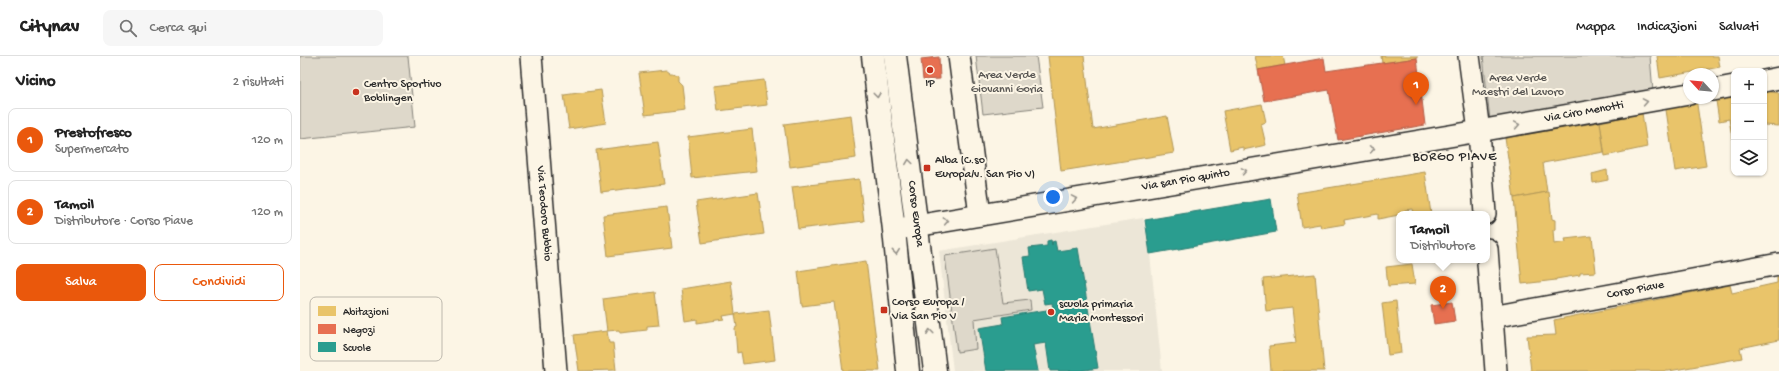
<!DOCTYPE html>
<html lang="it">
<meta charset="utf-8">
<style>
body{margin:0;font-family:"Gochi Hand",sans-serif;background:#f6f6f6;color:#222}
.controls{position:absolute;right:12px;top:12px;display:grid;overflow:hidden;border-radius:8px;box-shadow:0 1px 3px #0004}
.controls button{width:36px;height:36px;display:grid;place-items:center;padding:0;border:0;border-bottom:1px solid #e0e0e0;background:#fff;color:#222;font:20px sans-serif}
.compass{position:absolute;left:1383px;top:12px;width:36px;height:36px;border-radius:50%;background:#fff;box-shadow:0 1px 3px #0004;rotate:296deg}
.you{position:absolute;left:753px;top:141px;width:14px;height:14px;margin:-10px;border:3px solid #fff;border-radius:50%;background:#1a73e8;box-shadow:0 0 0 6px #1a73e833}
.badge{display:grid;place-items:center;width:26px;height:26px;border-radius:50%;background:#ea580c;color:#fff;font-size:13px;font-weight:700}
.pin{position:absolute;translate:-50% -33px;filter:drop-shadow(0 1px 2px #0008)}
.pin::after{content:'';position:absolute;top:21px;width:14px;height:12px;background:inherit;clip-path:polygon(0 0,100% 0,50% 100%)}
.popup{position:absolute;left:1096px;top:155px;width:94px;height:52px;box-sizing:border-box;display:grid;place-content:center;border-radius:8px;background:#fff;filter:drop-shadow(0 1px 3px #0005);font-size:13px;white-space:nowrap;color:#767676}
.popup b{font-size:15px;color:#222}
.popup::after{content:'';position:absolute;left:50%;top:100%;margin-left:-8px;border:8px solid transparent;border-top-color:#fff}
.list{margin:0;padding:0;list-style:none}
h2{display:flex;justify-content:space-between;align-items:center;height:52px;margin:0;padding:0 16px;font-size:17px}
h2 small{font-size:13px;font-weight:400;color:#767676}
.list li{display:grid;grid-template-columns:26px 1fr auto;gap:12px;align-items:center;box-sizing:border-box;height:64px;margin:0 8px 8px;padding:0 8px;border:1px solid #e0e0e0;border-radius:8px}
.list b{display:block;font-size:15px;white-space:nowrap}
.list p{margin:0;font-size:13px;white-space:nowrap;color:#767676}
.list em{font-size:13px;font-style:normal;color:#767676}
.actions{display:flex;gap:8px;padding:12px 16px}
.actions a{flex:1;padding:9px 0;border:1px solid #ea580c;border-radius:8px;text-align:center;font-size:14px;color:#ea580c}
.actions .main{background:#ea580c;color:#fff}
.icon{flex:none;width:22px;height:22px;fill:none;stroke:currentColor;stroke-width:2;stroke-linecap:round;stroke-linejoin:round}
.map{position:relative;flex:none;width:1479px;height:315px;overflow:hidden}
header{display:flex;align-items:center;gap:24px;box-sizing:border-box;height:56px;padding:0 20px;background:#fff;border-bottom:1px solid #e0e0e0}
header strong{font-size:19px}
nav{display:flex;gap:22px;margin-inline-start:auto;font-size:14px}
.search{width:280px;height:36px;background:#f6f6f6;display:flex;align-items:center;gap:10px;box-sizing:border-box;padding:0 14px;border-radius:8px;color:#767676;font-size:15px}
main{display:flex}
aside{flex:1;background:#fff}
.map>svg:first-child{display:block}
.built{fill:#ece6d7}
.green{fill:#ded8ca;stroke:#84827a}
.homes{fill:#e9c46a;stroke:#b09657}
.shops{fill:#e76f51;stroke:#af5b46}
.schools{fill:#2a9d8f;stroke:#2a7b71}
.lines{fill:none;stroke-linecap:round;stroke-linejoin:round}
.minor-casing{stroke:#2b2b2b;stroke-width:24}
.major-casing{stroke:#2b2b2b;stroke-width:25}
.minor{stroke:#fcf5e5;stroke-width:21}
.major{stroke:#fcf5e5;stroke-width:22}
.oneway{stroke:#949088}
.poi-dot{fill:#c8321e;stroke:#fcf5e5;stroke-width:1.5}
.labels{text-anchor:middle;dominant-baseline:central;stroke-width:4;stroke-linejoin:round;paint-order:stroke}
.park-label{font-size:12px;fill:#585653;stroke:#fcf5e5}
.poi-label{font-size:12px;fill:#2b2b2b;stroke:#fcf5e5;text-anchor:start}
.street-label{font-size:12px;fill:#2b2b2b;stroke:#fcf5e5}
.neighbourhood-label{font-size:13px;letter-spacing:1px;fill:#2b2b2b;stroke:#fcf5e5}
.key{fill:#fcf5e5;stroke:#bdb8ad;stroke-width:1}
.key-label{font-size:11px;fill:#2b2b2b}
</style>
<header>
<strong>Citynav</strong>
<div class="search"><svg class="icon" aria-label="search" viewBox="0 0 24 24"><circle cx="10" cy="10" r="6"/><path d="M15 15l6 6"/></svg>Cerca qui</div>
<nav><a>Mappa</a><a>Indicazioni</a><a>Salvati</a></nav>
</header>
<main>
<aside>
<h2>Vicino<small>2 risultati</small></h2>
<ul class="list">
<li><span class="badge">1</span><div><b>Prestofresco</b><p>Supermercato</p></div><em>120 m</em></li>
<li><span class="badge">2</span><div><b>Tamoil</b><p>Distributore · Corso Piave</p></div><em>120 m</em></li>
</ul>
<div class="actions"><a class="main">Salva</a><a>Condividi</a></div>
</aside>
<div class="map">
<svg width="1479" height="315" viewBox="0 0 1479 315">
<rect width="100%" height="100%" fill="#fcf5e5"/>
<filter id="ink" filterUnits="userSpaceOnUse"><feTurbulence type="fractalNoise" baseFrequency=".025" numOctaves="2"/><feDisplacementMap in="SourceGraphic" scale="8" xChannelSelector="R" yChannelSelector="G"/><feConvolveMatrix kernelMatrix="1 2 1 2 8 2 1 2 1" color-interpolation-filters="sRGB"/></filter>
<g filter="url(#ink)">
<path class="built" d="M 843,162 L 850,198 L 862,315 L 653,315 L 639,195 Z"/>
<g class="green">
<path d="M 0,0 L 108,0 L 115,71 L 0,83 Z"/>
<path d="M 676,0 L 736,0 L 743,51 L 683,58 Z"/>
<path d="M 1183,0 L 1350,0 L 1353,36 L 1190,64 Z"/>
<path d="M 695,192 L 703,247 L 730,244 L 731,254 L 674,263 L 676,293 L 657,296 L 645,200 Z"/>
</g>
<g class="homes">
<path d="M 748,0 L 784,0 L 793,73 L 867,60 L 874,97 L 761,115 Z"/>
<path d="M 955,0 L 983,0 L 985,9 L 958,14 Z"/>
<path d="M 1081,0 L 1117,0 L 1117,2 L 1082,7 Z"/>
<path d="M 1357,0 L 1418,0 L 1420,11 L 1360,22 Z"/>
<path d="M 366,14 L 370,17 L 372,17 L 378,19 L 378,25 L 382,29 L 385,54 L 345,59 L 339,17 Z"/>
<path d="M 464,24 L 467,49 L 418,55 L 415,30 Z"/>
<path d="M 301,34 L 306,67 L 269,73 L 264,39 Z"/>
<path d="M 1434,34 L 1434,87 L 1433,87 L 1429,63 L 1419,65 L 1415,38 Z"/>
<path d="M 1464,35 L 1479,37 L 1479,70 L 1464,69 Z"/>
<path d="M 1396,42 L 1406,110 L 1375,115 L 1365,47 Z"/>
<path d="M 962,48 L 966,66 L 961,68 L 966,89 L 943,94 L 943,91 L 930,94 L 923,55 Z"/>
<path d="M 1342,57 L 1347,91 L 1305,100 L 1300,66 Z"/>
<path d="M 551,59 L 556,102 L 490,111 L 484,68 Z"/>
<path d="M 1300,66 L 1304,96 L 1243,107 L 1247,136 L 1214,142 L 1205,82 Z"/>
<path d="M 452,73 L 457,115 L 392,122 L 388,81 Z"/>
<path d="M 358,86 L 364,128 L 301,136 L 296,94 Z"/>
<path d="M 1307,114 L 1308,124 L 1293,127 L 1292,118 Z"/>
<path d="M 1125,116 L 1131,158 L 1113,158 L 1112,153 L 1105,154 L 1105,158 L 1099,158 L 1099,159 L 1078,163 L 1078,158 L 1044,164 L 1045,168 L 1021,172 L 1020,168 L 1002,171 L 997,137 Z"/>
<path d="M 559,123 L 564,165 L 498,173 L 492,131 Z"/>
<path d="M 1247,136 L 1249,136 L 1252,163 L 1255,164 L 1255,173 L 1253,174 L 1254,188 L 1266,186 L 1265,183 L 1292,180 L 1296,216 L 1280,217 L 1280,219 L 1256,223 L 1256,224 L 1222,228 L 1214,142 Z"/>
<path d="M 458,137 L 464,178 L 402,187 L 396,146 Z"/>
<path d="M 367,151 L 372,192 L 308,200 L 303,159 Z"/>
<path d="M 566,205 L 580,315 L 543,315 L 534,246 L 502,250 L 498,215 Z"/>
<path d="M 1112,208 L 1115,228 L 1088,230 L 1086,211 Z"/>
<path d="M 1015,218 L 1024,315 L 971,315 L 969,290 L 996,287 L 992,252 L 966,255 L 963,223 Z"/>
<path d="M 1479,220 L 1479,284 L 1440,292 L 1442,302 L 1369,315 L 1231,315 L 1227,280 L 1256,279 L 1254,264 L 1430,229 L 1432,237 L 1477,227 L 1477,221 Z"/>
<path d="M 431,225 L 435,258 L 423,260 L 424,263 L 397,267 L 397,263 L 385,265 L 381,233 Z"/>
<path d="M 355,236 L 359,269 L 347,270 L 347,274 L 320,277 L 319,274 L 307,275 L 303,243 Z"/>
<path d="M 1096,245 L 1101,297 L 1088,299 L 1082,247 Z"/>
<path d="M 469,254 L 475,304 L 443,308 L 441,296 L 437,297 L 435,272 L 437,271 L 435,258 Z"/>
<path d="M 307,275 L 309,287 L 313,287 L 316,314 L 279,315 L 274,279 Z"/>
</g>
<g class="shops">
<path d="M 639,1 L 640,23 L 623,24 L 621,3 Z"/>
<path d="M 1024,2 L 1026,15 L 1117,2 L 1125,69 L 1038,84 L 1029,34 L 964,45 L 958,14 Z"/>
<path d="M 1152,246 L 1155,265 L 1134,268 L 1131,249 Z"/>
</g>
<g class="schools">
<path d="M 971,143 L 976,176 L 850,198 L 845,164 Z"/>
<path d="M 751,184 L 752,189 L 752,186 L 755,185 L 757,195 L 778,192 L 798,312 L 779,315 L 750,315 L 746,287 L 733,289 L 738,315 L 686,315 L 679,272 L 703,268 L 702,261 L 753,253 L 752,247 L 745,248 L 742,233 L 728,235 L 723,201 L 730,200 L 729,192 L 747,190 L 747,185 Z"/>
</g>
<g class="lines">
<defs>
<g id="minor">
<path id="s1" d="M 231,0 L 256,315"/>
<path d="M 659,0 L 680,159"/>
<path d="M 1169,0 L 1179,75 L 1185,158"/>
<path d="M 1464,25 L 1479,22"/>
<path d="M 1413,34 L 1434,30"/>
<path id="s2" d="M 598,173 L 1179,75 L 1389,38"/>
<path d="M 1187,193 L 1196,315"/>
<path id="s3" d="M 1192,261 L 1479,208"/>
</g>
<g id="major">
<path d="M 573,0 L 594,174 L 608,315"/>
<path id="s4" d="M 595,0 L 635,315"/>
</g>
</defs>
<use href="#minor" class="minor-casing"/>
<use href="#major" class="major-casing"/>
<use href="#minor" class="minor"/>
<use href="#major" class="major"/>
</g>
<defs><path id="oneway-chevron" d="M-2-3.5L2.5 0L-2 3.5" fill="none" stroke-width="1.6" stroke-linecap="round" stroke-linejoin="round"/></defs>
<g class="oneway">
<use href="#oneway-chevron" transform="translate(577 39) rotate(83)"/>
<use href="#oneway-chevron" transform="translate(1345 46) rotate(-10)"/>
<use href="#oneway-chevron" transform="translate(1217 69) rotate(-10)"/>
<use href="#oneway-chevron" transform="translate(1072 93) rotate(-10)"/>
<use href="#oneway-chevron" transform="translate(609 106) rotate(-98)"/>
<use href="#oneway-chevron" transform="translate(944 115) rotate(-10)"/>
<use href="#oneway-chevron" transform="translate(774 143) rotate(-10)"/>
<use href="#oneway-chevron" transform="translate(646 165) rotate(-11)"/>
<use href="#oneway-chevron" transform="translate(596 196) rotate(84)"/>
<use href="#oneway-chevron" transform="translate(630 276) rotate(-97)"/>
</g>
</g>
<g class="poi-dot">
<circle cx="630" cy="14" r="4"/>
<circle cx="56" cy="36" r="4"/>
<rect x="623" y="108" width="8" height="8" rx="2"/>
<rect x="580" y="250" width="8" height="8" rx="2"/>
<circle cx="751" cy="256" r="4"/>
</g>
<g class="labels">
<g class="park-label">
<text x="707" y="20">Area Verde<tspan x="707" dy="14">Giovanni Goria</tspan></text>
<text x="1218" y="23">Area Verde<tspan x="1218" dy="14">Maestri del Lavoro</tspan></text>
</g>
<g class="poi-label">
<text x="630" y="28" text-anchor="middle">IP</text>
<text x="64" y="29">Centro Sportivo<tspan x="64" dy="14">Boblingen</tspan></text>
<text x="635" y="105">Alba (C.so<tspan x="635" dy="14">Europa/v. San Pio V)</tspan></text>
<text x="592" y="247">Corso Europa /<tspan x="592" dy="14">Via San Pio V</tspan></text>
<text x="759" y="249">scuola primaria<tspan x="759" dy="14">Maria Montessori</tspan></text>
</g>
<g class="street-label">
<text stroke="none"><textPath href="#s2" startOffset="696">Via Ciro Menotti</textPath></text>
<text stroke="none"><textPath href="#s2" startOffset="292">Via san Pio quinto</textPath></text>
<text stroke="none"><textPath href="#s4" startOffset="159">Corso Europa</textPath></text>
<text stroke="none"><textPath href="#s1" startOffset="158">Via Teodoro Bubbio</textPath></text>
<text stroke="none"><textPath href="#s3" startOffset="146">Corso Piave</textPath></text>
</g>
<g class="neighbourhood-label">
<text x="1155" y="101">BORGO PIAVE</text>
</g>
</g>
<rect x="10" y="241" width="132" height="64" rx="6" class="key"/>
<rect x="18" y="250" width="18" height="10" fill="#e9c46a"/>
<rect x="18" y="268" width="18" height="10" fill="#e76f51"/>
<rect x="18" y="286" width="18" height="10" fill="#2a9d8f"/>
<g class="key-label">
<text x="43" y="259">Abitazioni</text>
<text x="43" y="277">Negozi</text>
<text x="43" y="295">Scuole</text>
</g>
</svg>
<div class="controls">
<button>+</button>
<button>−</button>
<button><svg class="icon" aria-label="layers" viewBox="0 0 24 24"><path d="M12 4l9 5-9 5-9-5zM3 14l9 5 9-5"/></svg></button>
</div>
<svg class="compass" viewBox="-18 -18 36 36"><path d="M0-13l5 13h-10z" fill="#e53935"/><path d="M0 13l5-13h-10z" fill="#767676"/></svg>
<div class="you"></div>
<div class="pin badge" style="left:1116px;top:49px">1</div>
<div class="pin badge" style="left:1143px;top:253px">2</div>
<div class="popup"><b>Tamoil</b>Distributore</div>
</div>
</main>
